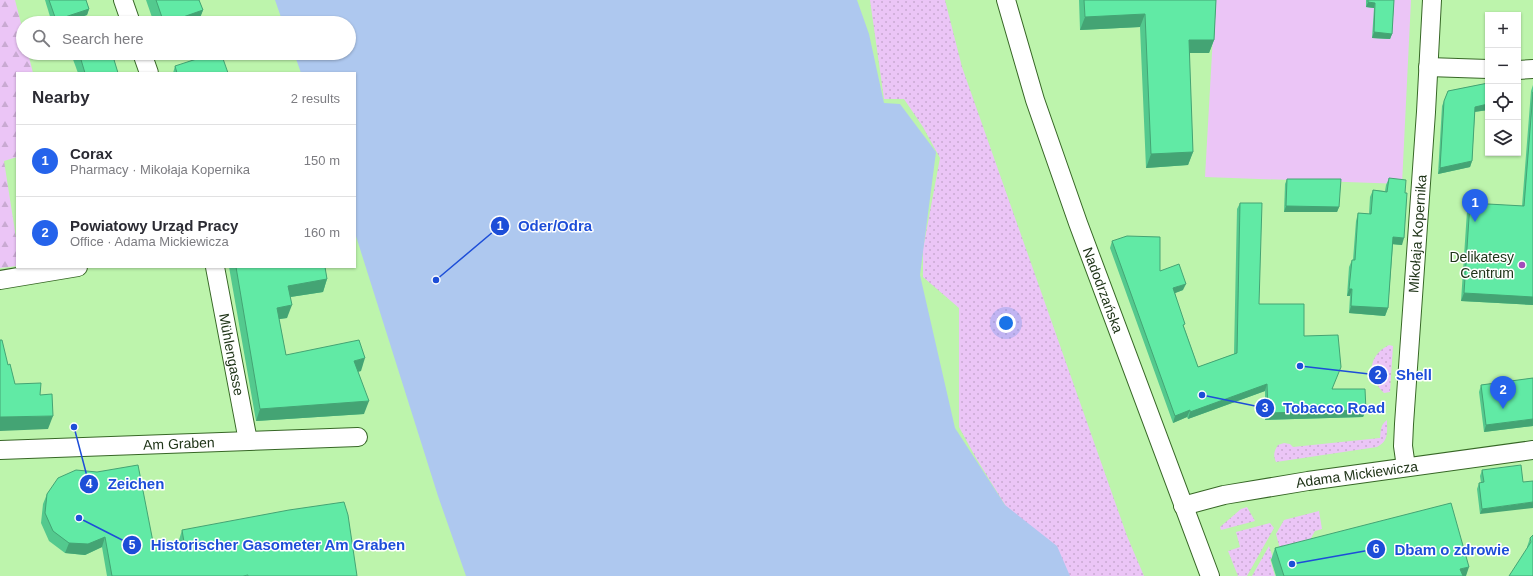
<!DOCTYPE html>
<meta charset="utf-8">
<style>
body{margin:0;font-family:Arial,sans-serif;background:#f7f7f7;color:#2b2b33}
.controls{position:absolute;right:12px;top:12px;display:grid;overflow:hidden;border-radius:0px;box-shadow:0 1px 3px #0004}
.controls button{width:36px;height:36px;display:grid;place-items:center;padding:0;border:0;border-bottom:1px solid #e1e1e2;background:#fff;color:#2b2b33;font:20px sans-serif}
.you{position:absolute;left:1006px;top:323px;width:14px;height:14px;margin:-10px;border:3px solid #fff;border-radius:50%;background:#1a73e8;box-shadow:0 0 0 6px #1a73e833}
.badge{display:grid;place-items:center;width:26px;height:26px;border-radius:50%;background:#2563eb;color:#fff;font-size:13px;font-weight:700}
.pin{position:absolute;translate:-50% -33px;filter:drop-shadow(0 1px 2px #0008)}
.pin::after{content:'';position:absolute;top:21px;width:14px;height:12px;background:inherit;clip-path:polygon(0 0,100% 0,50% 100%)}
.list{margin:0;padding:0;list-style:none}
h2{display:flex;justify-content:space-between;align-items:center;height:52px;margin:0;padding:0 16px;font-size:17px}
h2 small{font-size:13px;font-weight:400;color:#7c7c81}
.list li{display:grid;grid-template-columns:26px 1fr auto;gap:12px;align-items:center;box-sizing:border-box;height:72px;padding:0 16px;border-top:1px solid #e1e1e2}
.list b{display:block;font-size:15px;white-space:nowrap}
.list p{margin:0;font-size:13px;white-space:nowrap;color:#7c7c81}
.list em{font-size:13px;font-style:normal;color:#7c7c81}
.icon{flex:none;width:22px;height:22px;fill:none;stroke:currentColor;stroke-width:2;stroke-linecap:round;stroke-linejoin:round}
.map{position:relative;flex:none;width:1533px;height:576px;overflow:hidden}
.search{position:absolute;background:#fff;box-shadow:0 1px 3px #0004;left:16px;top:16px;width:340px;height:44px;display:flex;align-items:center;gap:10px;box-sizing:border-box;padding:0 14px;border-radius:22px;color:#7c7c81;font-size:15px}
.panel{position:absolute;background:#fff;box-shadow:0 1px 3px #0004;left:16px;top:72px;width:340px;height:196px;border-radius:0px}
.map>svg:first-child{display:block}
.grass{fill:url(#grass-dots)}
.forest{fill:url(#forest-firs)}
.park{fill:#ebc5f6}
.water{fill:#aec8ef}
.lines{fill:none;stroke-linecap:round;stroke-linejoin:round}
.street-casing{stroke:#376726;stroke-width:20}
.street{stroke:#fff;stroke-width:18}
.wall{fill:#53c98e}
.shaded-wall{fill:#44a474}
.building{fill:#61eaa5;stroke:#44a474}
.poi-dot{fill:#a34dba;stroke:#fff;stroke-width:1.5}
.labels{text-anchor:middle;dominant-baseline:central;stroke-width:3;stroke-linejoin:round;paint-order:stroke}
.street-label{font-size:14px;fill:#203519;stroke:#fff}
.poi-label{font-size:14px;fill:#203519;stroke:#fff;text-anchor:end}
.leader{fill:none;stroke:#1d4ed8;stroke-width:1.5}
.callout-dot{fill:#1d4ed8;stroke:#fff;stroke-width:1.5}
.mark-label{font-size:12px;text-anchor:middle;font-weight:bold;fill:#fff}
.callout-label{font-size:15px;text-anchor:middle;font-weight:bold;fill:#1d4ed8;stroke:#fff;stroke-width:3;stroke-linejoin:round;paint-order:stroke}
</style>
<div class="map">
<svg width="1533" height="576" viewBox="0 0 1533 576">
<defs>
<pattern id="grass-dots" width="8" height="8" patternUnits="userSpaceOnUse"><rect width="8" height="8" fill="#ebc5f6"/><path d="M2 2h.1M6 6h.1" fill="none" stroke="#c9aad2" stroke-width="1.8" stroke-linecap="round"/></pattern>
<pattern id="forest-firs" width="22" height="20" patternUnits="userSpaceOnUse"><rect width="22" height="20" fill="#ebc5f6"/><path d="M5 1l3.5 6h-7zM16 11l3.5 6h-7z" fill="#c9aad2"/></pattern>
</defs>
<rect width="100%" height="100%" fill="#bdf4ac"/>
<g class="grass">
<path d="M 870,0 L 945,0 L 962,67 L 1127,536 L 1144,576 L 1049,576 L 976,458 L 959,427 L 959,308 L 923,277 L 923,249 L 940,158 L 923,127 L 904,99 L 884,99 Z"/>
<path d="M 1389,345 L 1393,346 L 1390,392 L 1384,393 C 1367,377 1367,356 1389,345 Z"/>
<path d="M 1387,420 C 1387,432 1389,441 1377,447 L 1276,462 C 1273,455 1274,451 1278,445 L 1284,443 L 1290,444 L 1293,447 L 1380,438 C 1381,431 1380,425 1387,420 Z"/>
<path d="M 1247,507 L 1255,521 L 1221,530 L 1220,527 L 1241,509 Z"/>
<path d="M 1319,511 L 1322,529 L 1315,531 L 1311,538 L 1314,548 L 1282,556 L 1276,534 L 1284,520 Z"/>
<path d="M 1270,523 L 1274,528 L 1247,576 L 1238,576 L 1228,551 L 1240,547 L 1236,532 Z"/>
<path d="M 1269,546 L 1273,558 L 1270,559 L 1275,576 L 1252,576 Z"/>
</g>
<path class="forest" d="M 0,0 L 15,0 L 23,31 L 23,53 L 28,53 L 33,73 L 17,73 L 17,157 L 4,161 L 17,244 L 17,266 L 0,268 Z"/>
<path class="park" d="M 1215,0 L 1411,0 L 1402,184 L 1205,177 Z"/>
<path class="water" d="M 275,0 L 857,0 L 869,34 L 884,103 L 900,104 L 936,152 L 920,275 L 955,428 L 1005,505 L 1057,546 L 1070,576 L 466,576 L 438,496 L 355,233 L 355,73 L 301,73 L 294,53 L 349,53 L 349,23 L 283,23 Z"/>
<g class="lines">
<defs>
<g id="street">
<path d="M 123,0 L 131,23"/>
<path id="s1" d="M 1006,0 L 1035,100 L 1078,223 L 1210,576"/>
<path d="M 142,53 L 149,73"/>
<path d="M 1428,67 L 1488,69"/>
<path d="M 1518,70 L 1533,69"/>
<path id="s2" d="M 215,267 L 248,441"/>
<path d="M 0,280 L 78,267"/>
<path id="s3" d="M 0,450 L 358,437"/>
<path id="s4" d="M 1406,467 L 1403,446 L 1404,424 L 1426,112 L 1432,0"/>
<path id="s5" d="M 1183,506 L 1224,495 L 1308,481 L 1533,450"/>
</g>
</defs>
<use href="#street" class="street-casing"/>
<use href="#street" class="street"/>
</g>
<g class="wall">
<path d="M 45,0 L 86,0 L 89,9 L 87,15 L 63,23 L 52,23 Z"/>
<path d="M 146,0 L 199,0 L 203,10 L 198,23 L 154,23 Z"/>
<path d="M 1079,0 L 1216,0 L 1214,40 L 1209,53 L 1189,53 L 1193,152 L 1188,165 L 1146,168 L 1140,27 L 1080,30 Z"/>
<path d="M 1366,0 L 1394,0 L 1392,34 L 1390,39 L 1372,38 L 1374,8 L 1366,7 Z"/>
<path d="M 72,53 L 112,53 L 118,73 L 78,73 L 71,54 Z"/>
<path d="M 175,66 L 228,73 L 173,73 Z"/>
<path d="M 1488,83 L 1488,110 L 1475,112 L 1472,161 L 1470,167 L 1438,174 L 1442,106 L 1448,91 Z"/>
<path d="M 1533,85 L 1533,305 L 1461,301 L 1467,211 L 1470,203 L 1522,206 L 1531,91 Z"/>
<path d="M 1389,178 L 1402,245 L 1393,244 L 1388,308 L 1385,316 L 1349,313 L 1350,296 L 1347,296 L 1349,267 L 1352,260 L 1353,260 L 1356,221 L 1358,213 L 1369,214 L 1370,197 L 1373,190 L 1385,191 L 1386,185 Z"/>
<path d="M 1287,179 L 1339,207 L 1337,212 L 1284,212 L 1285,184 Z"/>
<path d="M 1240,203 L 1259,304 L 1304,336 L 1333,389 L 1366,410 L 1363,417 L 1265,420 L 1265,391 L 1188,419 L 1187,417 L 1173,423 L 1110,248 L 1112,241 L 1160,271 L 1183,290 L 1175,293 L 1184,327 L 1198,367 L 1234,354 L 1237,209 Z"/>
<path d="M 229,267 L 325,267 L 327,279 L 323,292 L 290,297 L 287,318 L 279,319 L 286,355 L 361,371 L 358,372 L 364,414 L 256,421 Z"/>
<path d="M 1533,378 L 1533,426 L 1484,432 L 1479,392 L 1481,385 Z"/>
<path d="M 1482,470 L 1523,482 L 1480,514 L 1477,489 L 1479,483 L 1481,483 L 1480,476 Z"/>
<path d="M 47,494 L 154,547 L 179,543 L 179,540 L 182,530 L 357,576 L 107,576 L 102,547 L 85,555 L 65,553 L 49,541 L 41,523 L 43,504 Z"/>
<path d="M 1530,538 L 1533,576 L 1527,547 Z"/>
<path d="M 1275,548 L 1466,576 L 1276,576 L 1271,560 Z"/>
</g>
<g class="shaded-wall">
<path d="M 1368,2 L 1375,3 L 1374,8 L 1366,7 Z"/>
<path d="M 89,9 L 87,15 L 63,23 L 55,23 L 56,20 Z"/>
<path d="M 203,10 L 198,23 L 166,23 Z"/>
<path d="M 1145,14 L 1140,27 L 1080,30 L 1085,17 Z"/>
<path d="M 1374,32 L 1392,34 L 1390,39 L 1372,38 Z"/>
<path d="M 1189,40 L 1214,40 L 1209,53 L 1184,53 Z"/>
<path d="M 1488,104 L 1488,110 L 1473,112 L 1475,107 Z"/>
<path d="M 1193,152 L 1188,165 L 1146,168 L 1151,154 Z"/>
<path d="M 1472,161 L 1470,167 L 1438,174 L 1440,168 Z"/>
<path d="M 1286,206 L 1339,207 L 1337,212 L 1284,212 Z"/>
<path d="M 1393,237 L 1404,238 L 1402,245 L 1390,244 Z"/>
<path d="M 327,279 L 323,292 L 284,298 L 288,286 Z"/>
<path d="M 1186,284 L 1183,290 L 1170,295 L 1173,288 Z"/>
<path d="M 1349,289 L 1352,289 L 1350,296 L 1347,296 Z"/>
<path d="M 1464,293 L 1533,297 L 1533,305 L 1461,301 Z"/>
<path d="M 292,305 L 287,318 L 272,320 L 277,308 Z"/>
<path d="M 1351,306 L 1388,308 L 1385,316 L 1349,313 Z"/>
<path d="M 365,358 L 361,371 L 350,373 L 354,361 Z"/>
<path d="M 1267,384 L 1265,391 L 1188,419 L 1190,412 Z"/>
<path d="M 369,401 L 364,414 L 256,421 L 260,409 Z"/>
<path d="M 1190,410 L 1187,417 L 1173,423 L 1175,416 Z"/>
<path d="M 1366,410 L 1363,417 L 1265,420 L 1268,413 Z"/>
<path d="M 53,416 L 48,429 L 0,431 L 0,417 Z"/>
<path d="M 1533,419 L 1533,426 L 1484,432 L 1486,425 Z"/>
<path d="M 1533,502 L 1533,508 L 1480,514 L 1482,509 Z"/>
<path d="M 105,537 L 102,547 L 85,555 L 65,553 L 69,543 Z"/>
<path d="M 1469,567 L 1466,576 L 1458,576 L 1460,569 Z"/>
</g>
<g class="building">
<path d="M 49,0 L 86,0 L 89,9 L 56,20 Z"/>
<path d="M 156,0 L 199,0 L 203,10 L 166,23 L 164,23 Z"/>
<path d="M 1084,0 L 1216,0 L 1214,40 L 1189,40 L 1193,152 L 1151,154 L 1145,14 L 1085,17 Z"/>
<path d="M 1368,0 L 1394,0 L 1392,34 L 1374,32 L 1375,3 L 1368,2 Z"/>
<path d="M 79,53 L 112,53 L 118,73 L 85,73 Z"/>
<path d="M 215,53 L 221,53 L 228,73 L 177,73 L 175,66 Z"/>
<path d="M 1488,83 L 1488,104 L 1475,107 L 1472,161 L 1440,168 L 1444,101 L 1448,91 Z"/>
<path d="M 1533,92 L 1533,297 L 1464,293 L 1470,203 L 1524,206 Z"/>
<path d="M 1389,178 L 1406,180 L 1405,193 L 1407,193 L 1404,238 L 1393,237 L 1388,308 L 1351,306 L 1352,289 L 1349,289 L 1352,260 L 1355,260 L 1358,213 L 1371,214 L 1373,190 L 1387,192 Z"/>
<path d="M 1287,179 L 1341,179 L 1339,207 L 1286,206 Z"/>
<path d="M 1240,203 L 1262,203 L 1259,304 L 1304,304 L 1304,336 L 1338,335 L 1341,367 L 1332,389 L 1365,389 L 1366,410 L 1268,413 L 1267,384 L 1190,412 L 1190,410 L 1175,416 L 1112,241 L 1127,236 L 1160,237 L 1160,271 L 1179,264 L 1186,284 L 1173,288 L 1185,324 L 1183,325 L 1198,367 L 1237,353 Z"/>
<path d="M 236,267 L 325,267 L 327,279 L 288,286 L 292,305 L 277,308 L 286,355 L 359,340 L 365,358 L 354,361 L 369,401 L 260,409 Z"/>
<path d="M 0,340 L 2,340 L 8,365 L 10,364 L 15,384 L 41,383 L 40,395 L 52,394 L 53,416 L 0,417 Z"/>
<path d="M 1533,378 L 1533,419 L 1486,425 L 1481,385 Z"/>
<path d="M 138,465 L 154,547 L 184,542 L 182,530 L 289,510 L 344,502 L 348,515 L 357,576 L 248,576 L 248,575 L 243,576 L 112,576 L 105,537 L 88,544 L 69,543 L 53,531 L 45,513 L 47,494 L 58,478 L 76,470 L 97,472 Z"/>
<path d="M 1521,465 L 1523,482 L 1533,481 L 1533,502 L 1482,509 L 1479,483 L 1484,482 L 1482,470 Z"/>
<path d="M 1451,503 L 1469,567 L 1460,569 L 1463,576 L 1284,576 L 1275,548 Z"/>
<path d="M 1533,535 L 1533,576 L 1509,576 L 1531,542 L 1530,538 Z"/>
</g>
<circle class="poi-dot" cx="1522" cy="265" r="4"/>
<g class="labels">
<g class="street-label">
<text stroke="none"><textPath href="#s4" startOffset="234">Mikołaja Kopernika</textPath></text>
<text stroke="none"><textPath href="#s1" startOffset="306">Nadodrzańska</textPath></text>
<text stroke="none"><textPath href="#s2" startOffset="89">Mühlengasse</textPath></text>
<text stroke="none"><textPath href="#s3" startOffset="179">Am Graben</textPath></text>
<text stroke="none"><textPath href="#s5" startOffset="177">Adama Mickiewicza</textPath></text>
</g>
<g class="poi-label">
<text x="1514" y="257">Delikatesy<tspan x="1514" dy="16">Centrum</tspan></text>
</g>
</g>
<path class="leader" d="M436 280L500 226M1300 366L1378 375M1202 395L1265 408M74 427L89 484M79 518L132 545M1292 564L1376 549"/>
<g class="callout-dot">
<circle cx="436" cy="280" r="4"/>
<circle cx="1300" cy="366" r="4"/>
<circle cx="1202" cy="395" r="4"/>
<circle cx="74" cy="427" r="4"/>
<circle cx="79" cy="518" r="4"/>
<circle cx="1292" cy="564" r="4"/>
<circle cx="500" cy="226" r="10"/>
<circle cx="1378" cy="375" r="10"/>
<circle cx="1265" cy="408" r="10"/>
<circle cx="89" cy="484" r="10"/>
<circle cx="132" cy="545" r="10"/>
<circle cx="1376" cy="549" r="10"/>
</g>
<g class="mark-label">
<text x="500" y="230">1</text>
<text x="1378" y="379">2</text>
<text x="1265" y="412">3</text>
<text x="89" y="488">4</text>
<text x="132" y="549">5</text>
<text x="1376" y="553">6</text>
</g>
<g class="callout-label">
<text x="555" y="231">Oder/Odra</text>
<text x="1414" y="380">Shell</text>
<text x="1334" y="413">Tobacco Road</text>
<text x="136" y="489">Zeichen</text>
<text x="278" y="550">Historischer Gasometer Am Graben</text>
<text x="1452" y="555">Dbam o zdrowie</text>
</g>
</svg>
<div class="controls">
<button>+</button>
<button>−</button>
<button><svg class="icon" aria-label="locate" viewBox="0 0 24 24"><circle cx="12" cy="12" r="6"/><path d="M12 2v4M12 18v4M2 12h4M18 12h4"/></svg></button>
<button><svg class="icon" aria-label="layers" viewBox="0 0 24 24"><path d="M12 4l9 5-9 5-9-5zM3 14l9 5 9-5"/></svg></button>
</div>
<div class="you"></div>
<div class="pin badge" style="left:1475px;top:222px">1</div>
<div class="pin badge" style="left:1503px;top:409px">2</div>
<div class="search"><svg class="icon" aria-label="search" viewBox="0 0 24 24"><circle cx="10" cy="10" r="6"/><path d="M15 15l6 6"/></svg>Search here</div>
<section class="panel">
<h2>Nearby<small>2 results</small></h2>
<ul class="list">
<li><span class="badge">1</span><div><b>Corax</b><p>Pharmacy · Mikołaja Kopernika</p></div><em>150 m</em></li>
<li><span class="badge">2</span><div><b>Powiatowy Urząd Pracy</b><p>Office · Adama Mickiewicza</p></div><em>160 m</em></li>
</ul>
</section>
</div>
